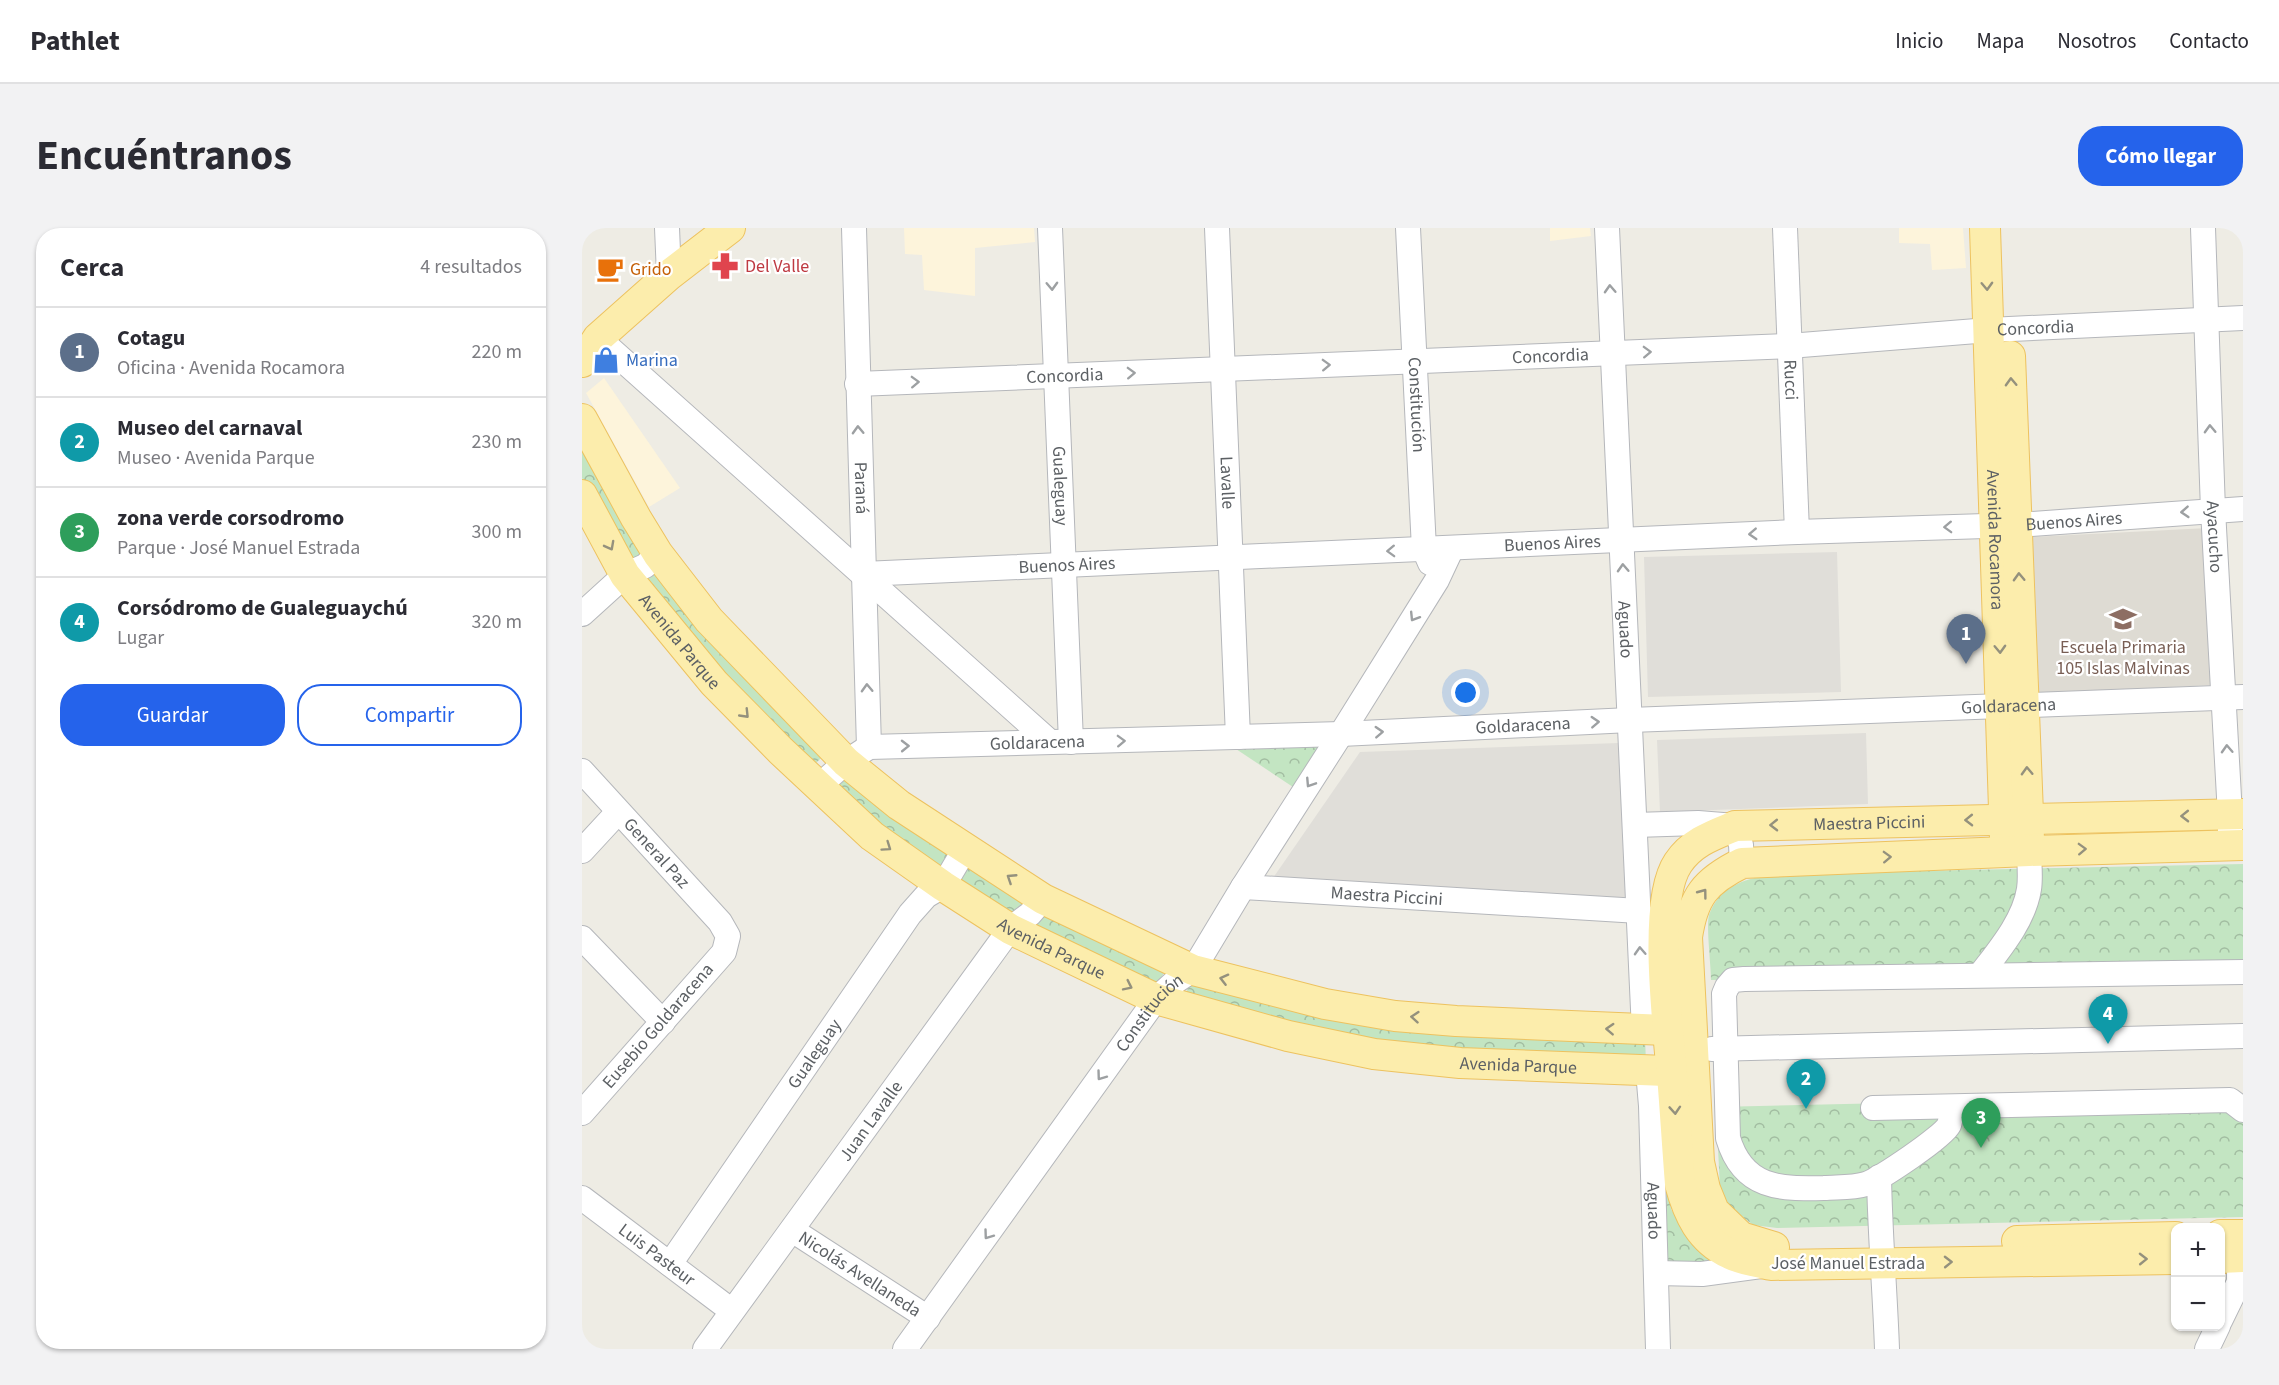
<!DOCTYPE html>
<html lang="es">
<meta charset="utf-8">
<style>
body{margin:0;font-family:"Source Sans 3",sans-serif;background:#f2f2f3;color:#2b2b33}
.controls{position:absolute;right:18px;bottom:18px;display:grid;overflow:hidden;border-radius:12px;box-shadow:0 2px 4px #0004}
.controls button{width:54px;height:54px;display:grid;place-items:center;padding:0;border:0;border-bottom:2px solid #e1e1e2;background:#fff;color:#2b2b33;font:30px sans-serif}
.you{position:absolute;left:884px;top:465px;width:21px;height:21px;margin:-15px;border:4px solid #fff;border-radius:50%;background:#1a73e8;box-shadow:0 0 0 9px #1a73e833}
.badge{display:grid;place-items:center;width:39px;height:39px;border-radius:50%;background:#2563eb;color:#fff;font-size:20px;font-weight:700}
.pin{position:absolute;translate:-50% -50px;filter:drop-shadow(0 2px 3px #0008)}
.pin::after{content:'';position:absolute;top:32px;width:21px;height:18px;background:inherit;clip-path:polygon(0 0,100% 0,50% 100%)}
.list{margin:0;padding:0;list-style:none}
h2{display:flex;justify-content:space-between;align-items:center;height:78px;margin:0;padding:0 24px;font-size:26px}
h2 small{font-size:20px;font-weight:400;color:#7c7c81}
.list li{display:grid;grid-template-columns:39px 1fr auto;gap:18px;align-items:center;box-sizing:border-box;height:90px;padding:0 24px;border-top:2px solid #e1e1e2}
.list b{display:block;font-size:22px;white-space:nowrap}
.list p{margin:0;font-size:20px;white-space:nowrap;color:#7c7c81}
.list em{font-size:20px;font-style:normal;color:#7c7c81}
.actions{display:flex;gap:12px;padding:18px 24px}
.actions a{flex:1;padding:14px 0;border:2px solid #2563eb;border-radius:24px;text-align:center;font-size:21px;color:#2563eb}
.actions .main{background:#2563eb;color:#fff}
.map{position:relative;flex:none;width:1661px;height:1121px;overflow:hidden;border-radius:24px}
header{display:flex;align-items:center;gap:36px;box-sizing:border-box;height:84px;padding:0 30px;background:#fff;border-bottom:2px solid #e1e1e2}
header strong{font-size:28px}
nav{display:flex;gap:33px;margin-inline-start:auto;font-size:21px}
.intro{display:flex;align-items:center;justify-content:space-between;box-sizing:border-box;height:144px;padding:0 36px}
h1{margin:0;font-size:42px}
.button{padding:15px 27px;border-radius:24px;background:#2563eb;color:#fff;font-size:21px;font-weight:700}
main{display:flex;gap:36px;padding:0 36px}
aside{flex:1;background:#fff;border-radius:24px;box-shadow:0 2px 4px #0004}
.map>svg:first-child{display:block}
.commercial{fill:#fdf4db}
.industrial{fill:#e0ded9}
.education{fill:#dedbd3}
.park{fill:url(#park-crowns)}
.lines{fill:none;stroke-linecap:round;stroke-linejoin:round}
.minor-casing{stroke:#b5b7bb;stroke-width:26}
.major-casing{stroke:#edc25f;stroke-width:32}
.minor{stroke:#fff;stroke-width:24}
.major{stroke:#fcedac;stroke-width:30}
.oneway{stroke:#9da0a2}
.oneway2{stroke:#94917d}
.labels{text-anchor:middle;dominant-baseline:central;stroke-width:4.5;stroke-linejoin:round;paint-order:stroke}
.health-label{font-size:18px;fill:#be3a42;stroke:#fff;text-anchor:start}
.food-label{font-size:18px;fill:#c56008;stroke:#fff;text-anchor:start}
.street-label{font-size:18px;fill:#5c6064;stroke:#fff}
.shop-label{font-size:18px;fill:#366cbe;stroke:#fff;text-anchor:start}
.education-label{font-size:18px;fill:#785e54;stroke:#fff}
</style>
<header>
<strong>Pathlet</strong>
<nav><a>Inicio</a><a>Mapa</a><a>Nosotros</a><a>Contacto</a></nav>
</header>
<div class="intro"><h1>Encuéntranos</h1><a class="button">Cómo llegar</a></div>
<main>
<aside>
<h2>Cerca<small>4 resultados</small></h2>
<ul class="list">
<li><span class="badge" style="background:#5c6f8a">1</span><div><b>Cotagu</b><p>Oficina · Avenida Rocamora</p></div><em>220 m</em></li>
<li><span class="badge" style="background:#0f9aa8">2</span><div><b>Museo del carnaval</b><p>Museo · Avenida Parque</p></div><em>230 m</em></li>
<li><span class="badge" style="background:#2e9e5b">3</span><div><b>zona verde corsodromo</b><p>Parque · José Manuel Estrada</p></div><em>300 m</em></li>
<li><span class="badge" style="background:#0f9aa8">4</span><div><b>Corsódromo de Gualeguaychú</b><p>Lugar</p></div><em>320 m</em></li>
</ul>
<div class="actions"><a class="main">Guardar</a><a>Compartir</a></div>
</aside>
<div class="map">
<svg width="1661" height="1121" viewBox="0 0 1661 1121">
<defs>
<pattern id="park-crowns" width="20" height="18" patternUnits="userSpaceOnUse" patternTransform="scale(1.5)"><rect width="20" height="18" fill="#c3e5c2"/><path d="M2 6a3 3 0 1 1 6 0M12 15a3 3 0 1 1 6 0" fill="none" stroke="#a2bda1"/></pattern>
</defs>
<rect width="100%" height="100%" fill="#eeece4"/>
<g class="commercial">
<path d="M 322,0 L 452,0 L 453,14 L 393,20 L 393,68 L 342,62 L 340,27 L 323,26 Z"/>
<path d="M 968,0 L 1008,0 L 1009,8 L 968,13 Z"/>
<path d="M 1317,0 L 1381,0 L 1384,40 L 1350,42 L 1348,16 L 1317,15 Z"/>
<path d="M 22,150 L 98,260 L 67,279 L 4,165 Z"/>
</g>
<g class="industrial">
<path d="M 1255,324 L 1259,464 L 1066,469 L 1062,329 Z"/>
<path d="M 1284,505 L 1286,576 L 1078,584 L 1075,512 Z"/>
<path d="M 1037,515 L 1049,671 L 691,650 L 778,524 Z"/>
</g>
<path class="education" d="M 1626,300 L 1633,457 L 1457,465 L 1450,309 Z"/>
<g class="park">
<path d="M 0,207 L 68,324 L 50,340 L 0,250 Z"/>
<path d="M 77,338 L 242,527 L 230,539 L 109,413 L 61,352 Z"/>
<path d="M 738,516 L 711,559 L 651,519 Z"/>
<path d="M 265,544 L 371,623 L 358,647 L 250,558 Z"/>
<path d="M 385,634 L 445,668 L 430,693 L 371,655 Z"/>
<path d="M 1661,636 L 1661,744 L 1129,752 C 1129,738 1124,698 1127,687 C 1138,656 1166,650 1195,646 Z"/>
<path d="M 462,681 L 585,740 L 574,758 L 446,699 Z"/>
<path d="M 613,748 L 1063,810 L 1064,835 L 878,829 L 741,806 L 603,766 Z"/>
<path d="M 1661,867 L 1661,989 L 1195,1000 L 1171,997 L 1148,979 L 1138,961 L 1134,879 Z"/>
<path d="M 1082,937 L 1089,981 L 1104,1007 L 1135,1035 L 1081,1036 Z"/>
</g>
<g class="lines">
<defs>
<g id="minor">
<path d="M 85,0 L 87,47"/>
<path id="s1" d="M 272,0 L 287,519"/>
<path id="s2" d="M 468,0 L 489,514"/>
<path id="s3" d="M 635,0 L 656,509"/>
<path id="s4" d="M 826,0 L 842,321 L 848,335"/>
<path id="s5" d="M 1025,0 L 1062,803"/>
<path id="s6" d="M 1203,0 L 1215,304"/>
<path id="s7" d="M 1621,0 L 1631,282 L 1648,587 L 1648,617"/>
<path d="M 16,110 L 468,514"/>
<path id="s8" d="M 275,156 L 1207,118 L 1407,102 L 1661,90"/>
<path id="s9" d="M 281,346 L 1215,304 L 1435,297 L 1661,281"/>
<path d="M 0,386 L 43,347 L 63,338 L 76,326"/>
<path id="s10" d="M 0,543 L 138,694 L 146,708 L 142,724 L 0,885"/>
<path id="s11" d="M 237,558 L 264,534 L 287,519 L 759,506 L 1048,492 L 1661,469"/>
<path d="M 1053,597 L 1116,595 L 1153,598 L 1159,617 L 1160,635"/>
<path d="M 0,623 L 36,584"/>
<path id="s12" d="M 661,659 L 1057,683"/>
<path d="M 0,710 L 81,794"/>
<path d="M 1398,747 C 1417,722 1442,693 1447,661 C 1449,649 1447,635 1447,623"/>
<path d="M 1130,821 L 1661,808"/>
<path id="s13" d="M 1066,843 L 1069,878 L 1076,1121"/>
<path d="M 1370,879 C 1369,884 1369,892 1367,897 C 1361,909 1298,951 1284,956 C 1271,960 1256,959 1242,960 C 1198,961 1161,961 1146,910 L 1142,766 L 1145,759 L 1151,752 L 1162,751 L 1661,744"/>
<path d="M 1291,880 L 1648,872 L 1661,882"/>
<path d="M 1297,949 C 1298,1007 1303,1064 1305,1121"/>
<path id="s14" d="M 0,970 L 150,1083"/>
<path id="s15" d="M 210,1002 L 346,1090"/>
<path id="s16" d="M 88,1036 L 328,686 L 344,668 L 361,658 L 383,621"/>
<path d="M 1074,1045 L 1120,1046 L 1179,1038"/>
<path d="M 1638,1093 L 1657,1054 L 1657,1012"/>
<path id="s17" d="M 123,1121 L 428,701 L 448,686 L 461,671"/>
<path id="s18" d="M 323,1121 L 574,771 L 594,753 L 611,742 L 661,659 L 759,506 L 855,352 L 870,320"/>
<path d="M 1625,1121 L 1636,1098"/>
</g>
<g id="major">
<path id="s19" d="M 1403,0 L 1423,612"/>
<path d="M 1428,128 L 1447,611"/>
<path d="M 0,134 L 16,110 L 87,47 L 148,0"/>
<path d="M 0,191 L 54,290 L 76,326 L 127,392 L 264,534 L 317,577 L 461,671 L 611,742 L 743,776 L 813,788 L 874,793 L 1107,803"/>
<path id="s20" d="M 0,267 L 43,347 L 132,455 L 199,523 L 290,608 L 361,658 L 428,701 L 574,771 L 706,808 L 792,826 L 878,835 L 1110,844"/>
<path d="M 1638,1007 L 1661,1007"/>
<path d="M 1435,1013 L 1594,1009"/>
<path d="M 1192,1019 L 1159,1009 L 1132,983 L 1123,961 L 1117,934 L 1105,709 C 1111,669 1123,653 1160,635 L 1447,623 L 1661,617"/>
<path d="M 1638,1030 L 1661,1029"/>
<path id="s21" d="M 1594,1031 L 1189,1037 C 1176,1034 1160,1032 1148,1026 C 1118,1012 1106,986 1098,956 C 1095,919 1093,883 1090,847 C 1086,798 1070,673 1096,635 C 1110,614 1131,607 1153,598 L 1661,586"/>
</g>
</defs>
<use href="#minor" class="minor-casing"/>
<use href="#major" class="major-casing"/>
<use href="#minor" class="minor"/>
<use href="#major" class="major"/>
</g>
<defs><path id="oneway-chevron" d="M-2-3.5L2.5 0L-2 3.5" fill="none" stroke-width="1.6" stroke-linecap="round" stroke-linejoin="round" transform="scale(1.5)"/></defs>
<g class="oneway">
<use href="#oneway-chevron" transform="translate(470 58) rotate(88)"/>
<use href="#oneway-chevron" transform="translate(1028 61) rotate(-93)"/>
<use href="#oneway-chevron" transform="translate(1065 124) rotate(-2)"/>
<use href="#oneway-chevron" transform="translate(744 137) rotate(-2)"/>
<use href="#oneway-chevron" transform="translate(549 145) rotate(-2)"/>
<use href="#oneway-chevron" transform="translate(333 154) rotate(-2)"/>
<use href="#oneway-chevron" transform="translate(1628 201) rotate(-92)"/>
<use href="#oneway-chevron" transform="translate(276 202) rotate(-92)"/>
<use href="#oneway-chevron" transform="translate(1603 284) rotate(176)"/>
<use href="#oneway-chevron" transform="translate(1366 299) rotate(178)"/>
<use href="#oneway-chevron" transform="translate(1171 306) rotate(177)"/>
<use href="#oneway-chevron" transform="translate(809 323) rotate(178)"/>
<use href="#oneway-chevron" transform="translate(1041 340) rotate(-93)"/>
<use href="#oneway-chevron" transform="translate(832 389) rotate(122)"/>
<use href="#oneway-chevron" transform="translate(285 460) rotate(-92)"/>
<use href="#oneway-chevron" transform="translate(1013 494) rotate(-3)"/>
<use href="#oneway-chevron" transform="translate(797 504) rotate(-3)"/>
<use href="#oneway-chevron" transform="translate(539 513) rotate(-2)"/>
<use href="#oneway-chevron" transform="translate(323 518) rotate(-1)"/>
<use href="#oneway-chevron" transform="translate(1645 521) rotate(-93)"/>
<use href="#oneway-chevron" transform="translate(728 555) rotate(123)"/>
<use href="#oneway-chevron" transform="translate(1058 723) rotate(-93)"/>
<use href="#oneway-chevron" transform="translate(519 848) rotate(126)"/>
<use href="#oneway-chevron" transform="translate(406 1007) rotate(126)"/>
</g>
<g class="oneway2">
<use href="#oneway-chevron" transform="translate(1405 58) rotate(88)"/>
<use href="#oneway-chevron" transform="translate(1429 154) rotate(-92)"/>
<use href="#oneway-chevron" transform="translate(28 318) rotate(62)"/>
<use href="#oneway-chevron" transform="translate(1437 349) rotate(-92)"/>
<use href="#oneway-chevron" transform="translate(1418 421) rotate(88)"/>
<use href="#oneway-chevron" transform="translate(163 486) rotate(46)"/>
<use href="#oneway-chevron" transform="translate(1445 543) rotate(-92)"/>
<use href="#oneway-chevron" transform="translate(1603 588) rotate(179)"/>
<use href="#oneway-chevron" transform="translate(1387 592) rotate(179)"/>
<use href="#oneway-chevron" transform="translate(1192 597) rotate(179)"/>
<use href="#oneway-chevron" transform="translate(305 619) rotate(35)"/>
<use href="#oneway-chevron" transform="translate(1500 621) rotate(-2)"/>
<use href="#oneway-chevron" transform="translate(1305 629) rotate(-2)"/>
<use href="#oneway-chevron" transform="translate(429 650) rotate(-147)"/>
<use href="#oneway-chevron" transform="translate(1121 665) rotate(-53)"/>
<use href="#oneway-chevron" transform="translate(642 751) rotate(-166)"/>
<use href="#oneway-chevron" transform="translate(546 758) rotate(26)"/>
<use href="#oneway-chevron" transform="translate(833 789) rotate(-175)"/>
<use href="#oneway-chevron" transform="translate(1028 801) rotate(-177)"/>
<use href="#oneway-chevron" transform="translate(1093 882) rotate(86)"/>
<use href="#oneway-chevron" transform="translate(1561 1031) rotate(-1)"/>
<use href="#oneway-chevron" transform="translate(1366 1034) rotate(-1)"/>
</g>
<defs>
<symbol id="pharmacy-bare" viewBox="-9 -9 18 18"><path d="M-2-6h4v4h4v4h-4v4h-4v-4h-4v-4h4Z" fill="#e0444e" stroke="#fff" stroke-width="2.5" paint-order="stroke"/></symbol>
<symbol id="cafe-bare" viewBox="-9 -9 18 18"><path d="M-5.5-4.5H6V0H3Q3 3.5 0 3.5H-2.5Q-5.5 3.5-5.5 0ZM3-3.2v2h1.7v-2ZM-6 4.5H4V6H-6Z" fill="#e8710a" stroke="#fff" stroke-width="2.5" paint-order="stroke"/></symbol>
<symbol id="shop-bare" viewBox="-9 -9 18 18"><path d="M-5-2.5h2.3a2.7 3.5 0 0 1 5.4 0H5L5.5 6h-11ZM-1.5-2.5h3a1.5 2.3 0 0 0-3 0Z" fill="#3f7fe0" stroke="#fff" stroke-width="2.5" paint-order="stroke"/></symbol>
<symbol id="school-bare" viewBox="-9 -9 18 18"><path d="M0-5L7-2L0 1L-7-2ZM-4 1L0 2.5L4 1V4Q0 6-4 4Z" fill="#8d6e63" stroke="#fff" stroke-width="2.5" paint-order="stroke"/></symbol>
</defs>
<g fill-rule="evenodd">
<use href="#pharmacy-bare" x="124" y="19" width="38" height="38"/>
<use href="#cafe-bare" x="9" y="22" width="38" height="38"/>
<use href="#shop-bare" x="5" y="113" width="38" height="38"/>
<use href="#school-bare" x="1522" y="372" width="38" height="38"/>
</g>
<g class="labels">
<g class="health-label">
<text x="163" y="38">Del Valle</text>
</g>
<g class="food-label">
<text x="48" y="41">Grido</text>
</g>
<g class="street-label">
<text stroke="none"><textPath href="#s8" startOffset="1180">Concordia</textPath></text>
<text stroke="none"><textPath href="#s8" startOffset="694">Concordia</textPath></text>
<text stroke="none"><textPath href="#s8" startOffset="208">Concordia</textPath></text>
<text stroke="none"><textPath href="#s6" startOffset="152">Rucci</textPath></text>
<text stroke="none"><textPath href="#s4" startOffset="177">Constitución</textPath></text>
<text stroke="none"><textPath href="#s3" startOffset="255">Lavalle</textPath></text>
<text stroke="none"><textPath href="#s2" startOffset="258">Gualeguay</textPath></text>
<text stroke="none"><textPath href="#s1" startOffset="260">Paraná</textPath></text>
<text stroke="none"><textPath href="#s9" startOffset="1212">Buenos Aires</textPath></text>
<text stroke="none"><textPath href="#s7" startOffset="309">Ayacucho</textPath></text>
<text stroke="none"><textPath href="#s19" startOffset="312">Avenida Rocamora</textPath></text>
<text stroke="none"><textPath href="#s9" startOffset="690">Buenos Aires</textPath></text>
<text stroke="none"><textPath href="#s9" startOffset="204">Buenos Aires</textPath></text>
<text stroke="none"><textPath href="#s5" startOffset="402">Aguado</textPath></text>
<text stroke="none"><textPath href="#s20" startOffset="177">Avenida Parque</textPath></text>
<text stroke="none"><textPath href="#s11" startOffset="1204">Goldaracena</textPath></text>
<text stroke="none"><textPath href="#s11" startOffset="718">Goldaracena</textPath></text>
<text stroke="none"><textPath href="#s11" startOffset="232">Goldaracena</textPath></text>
<text stroke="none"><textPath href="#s21" startOffset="1064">Maestra Piccini</textPath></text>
<text stroke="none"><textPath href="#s10" startOffset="111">General Paz</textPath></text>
<text stroke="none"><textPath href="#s12" startOffset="144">Maestra Piccini</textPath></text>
<text stroke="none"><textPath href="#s20" startOffset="663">Avenida Parque</textPath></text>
<text stroke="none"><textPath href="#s18" startOffset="416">Constitución</textPath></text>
<text transform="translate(76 798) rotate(-49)">Eusebio Goldaracena</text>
<text stroke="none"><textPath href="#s16" startOffset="255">Gualeguay</textPath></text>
<text stroke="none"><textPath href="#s20" startOffset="1149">Avenida Parque</textPath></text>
<text stroke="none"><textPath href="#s17" startOffset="282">Juan Lavalle</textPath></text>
<text stroke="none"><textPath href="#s13" startOffset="140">Aguado</textPath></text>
<text stroke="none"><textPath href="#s14" startOffset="94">Luis Pasteur</textPath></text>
<text x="1266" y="1035">José Manuel Estrada</text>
<text stroke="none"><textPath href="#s15" startOffset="81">Nicolás Avellaneda</textPath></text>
</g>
<g class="shop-label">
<text x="44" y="132">Marina</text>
</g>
<g class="education-label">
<text x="1541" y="419">Escuela Primaria<tspan x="1541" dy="21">105 Islas Malvinas</tspan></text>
</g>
</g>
</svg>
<div class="controls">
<button>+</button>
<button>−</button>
</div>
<div class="you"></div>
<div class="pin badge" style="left:1384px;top:436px;background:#5c6f8a">1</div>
<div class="pin badge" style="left:1224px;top:881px;background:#0f9aa8">2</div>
<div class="pin badge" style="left:1399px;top:920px;background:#2e9e5b">3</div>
<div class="pin badge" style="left:1526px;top:816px;background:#0f9aa8">4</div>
</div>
</main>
